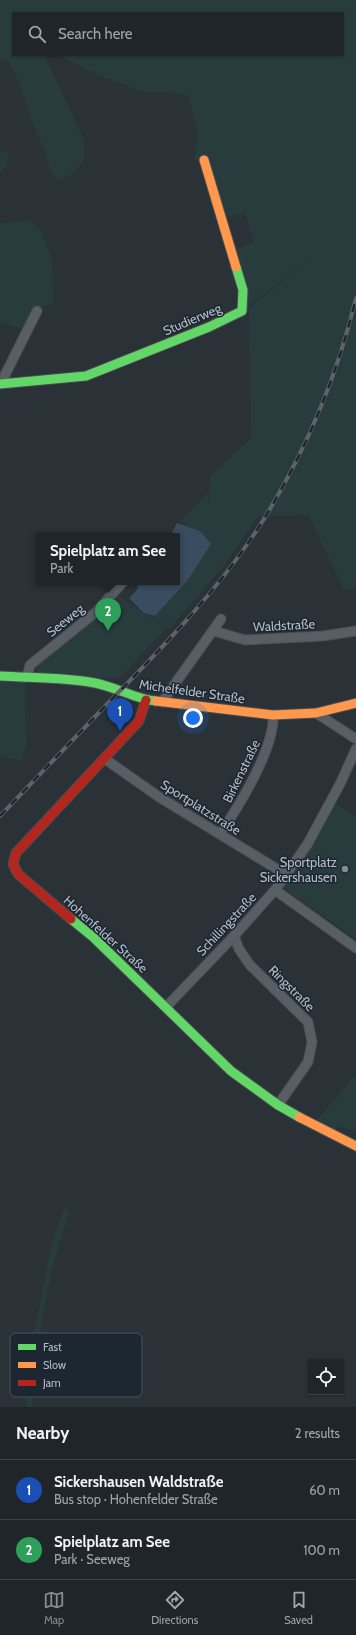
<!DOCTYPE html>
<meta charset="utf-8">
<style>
body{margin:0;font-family:Cabin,sans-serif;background:#282d31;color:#f1f3f6}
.controls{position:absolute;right:12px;bottom:12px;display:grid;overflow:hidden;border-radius:0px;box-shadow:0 1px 3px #0004}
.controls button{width:36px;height:36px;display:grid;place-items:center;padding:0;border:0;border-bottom:1px solid #3d4246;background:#202529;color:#f1f3f6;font:20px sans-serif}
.you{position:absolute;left:193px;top:718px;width:14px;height:14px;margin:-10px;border:3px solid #fff;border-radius:50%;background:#1a73e8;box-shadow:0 0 0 6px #1a73e833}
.badge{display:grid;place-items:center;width:26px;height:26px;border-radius:50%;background:#848c95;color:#fff;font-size:13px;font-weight:700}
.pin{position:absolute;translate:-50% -33px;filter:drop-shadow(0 1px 2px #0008)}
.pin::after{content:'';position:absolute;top:21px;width:14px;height:12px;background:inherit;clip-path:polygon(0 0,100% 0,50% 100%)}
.popup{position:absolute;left:36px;top:533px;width:144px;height:52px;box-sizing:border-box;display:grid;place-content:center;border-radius:0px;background:#202529;filter:drop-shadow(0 1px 3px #0005);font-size:13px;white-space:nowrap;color:#a2a5a8}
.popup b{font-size:15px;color:#f1f3f6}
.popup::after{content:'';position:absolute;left:50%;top:100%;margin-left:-8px;border:8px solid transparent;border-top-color:#202529}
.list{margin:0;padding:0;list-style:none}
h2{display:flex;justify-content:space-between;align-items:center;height:52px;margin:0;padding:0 16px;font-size:17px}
h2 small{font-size:13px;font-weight:400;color:#a2a5a8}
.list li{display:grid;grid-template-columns:26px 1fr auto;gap:12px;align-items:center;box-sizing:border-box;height:60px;padding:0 16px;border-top:1px solid #3d4246}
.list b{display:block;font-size:15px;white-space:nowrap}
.list p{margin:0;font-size:13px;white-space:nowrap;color:#a2a5a8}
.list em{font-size:13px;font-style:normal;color:#a2a5a8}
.icon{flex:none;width:22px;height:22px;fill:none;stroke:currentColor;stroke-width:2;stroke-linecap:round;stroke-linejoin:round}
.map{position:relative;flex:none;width:356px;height:1407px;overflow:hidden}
.search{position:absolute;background:#202529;box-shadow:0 1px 3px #0004;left:12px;right:12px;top:12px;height:44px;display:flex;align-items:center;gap:10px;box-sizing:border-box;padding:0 14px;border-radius:0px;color:#a2a5a8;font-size:15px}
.sheet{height:172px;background:#202529}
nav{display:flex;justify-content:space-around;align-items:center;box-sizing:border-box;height:56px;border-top:1px solid #3d4246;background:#202529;font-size:11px;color:#a2a5a8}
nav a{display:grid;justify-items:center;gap:2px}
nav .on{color:#848c95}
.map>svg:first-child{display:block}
.green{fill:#283c3d}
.water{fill:#394d60}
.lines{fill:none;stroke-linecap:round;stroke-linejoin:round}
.street-casing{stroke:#484d51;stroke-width:11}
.fast-casing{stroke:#484d51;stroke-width:11}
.slow-casing{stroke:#484d51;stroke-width:11}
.jam-casing{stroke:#484d51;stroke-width:11}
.street{stroke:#595e65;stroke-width:9}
.fast{stroke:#63d668;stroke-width:9}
.slow{stroke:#ff974d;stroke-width:9}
.jam{stroke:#b3261e;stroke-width:9}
.rail-casing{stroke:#5e6368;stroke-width:4}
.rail{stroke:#1d2731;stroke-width:2.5;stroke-dasharray:8;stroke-linecap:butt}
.poi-dot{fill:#848c95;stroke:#1d2731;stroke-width:1.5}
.labels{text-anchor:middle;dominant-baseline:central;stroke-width:3;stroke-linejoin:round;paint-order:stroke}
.street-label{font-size:13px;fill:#b4bdc7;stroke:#1d2731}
.poi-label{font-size:13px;fill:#b4bdc7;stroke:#1d2731;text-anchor:end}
.key{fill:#1d2731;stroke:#4a545e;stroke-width:1}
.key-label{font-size:11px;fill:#b4bdc7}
</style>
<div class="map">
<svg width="356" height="1407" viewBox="0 0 356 1407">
<rect width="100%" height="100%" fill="#2a3137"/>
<g class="green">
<path d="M 0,0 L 356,0 L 356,588 L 344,590 L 308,515 L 258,516 L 224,566 L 169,629 L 153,618 L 187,581 L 195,566 L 200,531 L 188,527 L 181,521 L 208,492 L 209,507 L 210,476 L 251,438 L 249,308 L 319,252 L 242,311 L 230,252 L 254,242 L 245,213 L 223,219 L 204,158 L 194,161 L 198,135 L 189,96 L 173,92 L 144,92 L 95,74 L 60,55 L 343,55 L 343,13 L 13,13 L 13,55 L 46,55 L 46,59 L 84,139 L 84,160 L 73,174 L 59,181 L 51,173 L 45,152 L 33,125 L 20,85 L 8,60 L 0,63 Z"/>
<path d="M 0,152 L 8,153 L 7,166 L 0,172 Z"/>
<path d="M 29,220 L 41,231 L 52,259 L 53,303 L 39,308 L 26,330 L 0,322 L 0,224 Z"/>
<path d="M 119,596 L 166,628 L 120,678 L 39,676 L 35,667 L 101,615 Z"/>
<path d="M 0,679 L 25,682 L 26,745 L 21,761 L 0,756 Z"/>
<path d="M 336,803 L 356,817 L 356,939 L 283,888 Z"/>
<path d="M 356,1074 L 356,1132 L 340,1126 L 330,1134 L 313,1125 Z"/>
<path d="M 65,1208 L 70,1213 C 46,1274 38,1342 32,1407 L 26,1407 C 28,1369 34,1331 42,1294 C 47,1265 52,1235 65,1208 Z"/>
</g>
<path class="water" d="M 177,523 L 200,531 L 211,544 L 187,581 L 155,616 L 144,613 L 129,598 L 136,591 L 140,582 L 177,582 L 177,536 L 170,536 Z"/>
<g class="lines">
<defs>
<g id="street">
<path d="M 1,383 L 37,311"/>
<path d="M 214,631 L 245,640 L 323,636 L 356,631"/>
<path d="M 27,677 L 30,665 L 96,612 L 123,582"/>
<path d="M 162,702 L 221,619"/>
<path d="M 316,713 L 356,739"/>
<path d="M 105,759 L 159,797 L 285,874"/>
<path d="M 220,834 C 239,806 275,748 273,715"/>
<path d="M 275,890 L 356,948"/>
<path d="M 234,936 L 239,949 L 250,965 L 308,1022 L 312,1042 L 308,1062 L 278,1105"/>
<path d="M 167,1006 L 234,936 L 275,890 L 307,845 L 340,784 L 356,749"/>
</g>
<g id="fast">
<path d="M 0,384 L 86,376 L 209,327 L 242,311 L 243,290 L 236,267"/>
<path d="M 0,676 C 31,678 64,677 95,683 C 116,687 135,699 156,701"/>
<path d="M 71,919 L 93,937 L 231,1071 L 278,1105 L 299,1117"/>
</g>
<g id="slow">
<path d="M 204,160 L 236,267"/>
<path d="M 156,701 L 273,715 L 316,713 L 356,703"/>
<path d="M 299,1117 L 356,1146"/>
</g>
<path id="jam" d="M 71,919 L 18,874 L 13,864 L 16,853 L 139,721 L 146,700"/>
</defs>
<use href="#street" class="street-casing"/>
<use href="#fast" class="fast-casing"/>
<use href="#slow" class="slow-casing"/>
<use href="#jam" class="jam-casing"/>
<use href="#street" class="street"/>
<use href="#fast" class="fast"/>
<use href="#slow" class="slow"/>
<use href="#jam" class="jam"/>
<defs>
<path id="rail" d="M 0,816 C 37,777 74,739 111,700 C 163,647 216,592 257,530 C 303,458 336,381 356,298"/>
</defs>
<use href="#rail" class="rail-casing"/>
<use href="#rail" class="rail"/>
</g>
<circle class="poi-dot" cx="345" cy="869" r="4"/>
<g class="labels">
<g class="street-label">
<text transform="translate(192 319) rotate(-23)">Studierweg</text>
<text transform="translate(65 620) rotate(-39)">Seeweg</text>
<text transform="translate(284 625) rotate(-3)">Waldstraße</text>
<text transform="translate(192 691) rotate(8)">Michelfelder Straße</text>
<text transform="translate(241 771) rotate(-64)">Birkenstraße</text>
<text transform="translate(201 807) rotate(32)">Sportplatzstraße</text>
<text transform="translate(226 924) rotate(-47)">Schillingstraße</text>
<text transform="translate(106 934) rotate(42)">Hohenfelder Straße</text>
<text transform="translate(292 988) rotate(45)">Ringstraße</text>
</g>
<g class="poi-label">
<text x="337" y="862">Sportplatz<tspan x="337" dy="15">Sickershausen</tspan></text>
</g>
</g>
<rect x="10" y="1333" width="132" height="64" rx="6" class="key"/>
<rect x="18" y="1344" width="18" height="6" fill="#63d668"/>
<rect x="18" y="1362" width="18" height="6" fill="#ff974d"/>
<rect x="18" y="1380" width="18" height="6" fill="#b3261e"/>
<g class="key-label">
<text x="43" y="1351">Fast</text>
<text x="43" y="1369">Slow</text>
<text x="43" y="1387">Jam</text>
</g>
</svg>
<div class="controls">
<button><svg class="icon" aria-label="locate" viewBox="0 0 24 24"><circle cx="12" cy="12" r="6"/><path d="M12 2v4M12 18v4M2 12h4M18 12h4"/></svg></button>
</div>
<div class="you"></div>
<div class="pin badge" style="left:120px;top:731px;background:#1a4fb4">1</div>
<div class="pin badge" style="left:108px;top:631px;background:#2e9e5b">2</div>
<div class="popup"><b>Spielplatz am See</b>Park</div>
<div class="search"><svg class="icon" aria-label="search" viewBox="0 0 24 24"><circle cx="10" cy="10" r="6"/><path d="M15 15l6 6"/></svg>Search here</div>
</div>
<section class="sheet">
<h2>Nearby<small>2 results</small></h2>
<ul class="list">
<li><span class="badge" style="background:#1a4fb4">1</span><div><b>Sickershausen Waldstraße</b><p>Bus stop · Hohenfelder Straße</p></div><em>60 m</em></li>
<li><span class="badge" style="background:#2e9e5b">2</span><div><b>Spielplatz am See</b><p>Park · Seeweg</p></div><em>100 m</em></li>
</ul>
</section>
<nav>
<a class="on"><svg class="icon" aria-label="map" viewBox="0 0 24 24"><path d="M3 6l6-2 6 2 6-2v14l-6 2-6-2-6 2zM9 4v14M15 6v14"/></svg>Map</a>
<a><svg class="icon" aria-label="directions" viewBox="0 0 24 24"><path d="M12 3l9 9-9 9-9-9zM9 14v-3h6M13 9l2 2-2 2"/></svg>Directions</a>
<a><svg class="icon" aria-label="saved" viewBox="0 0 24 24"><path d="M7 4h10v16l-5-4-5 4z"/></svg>Saved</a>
</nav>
